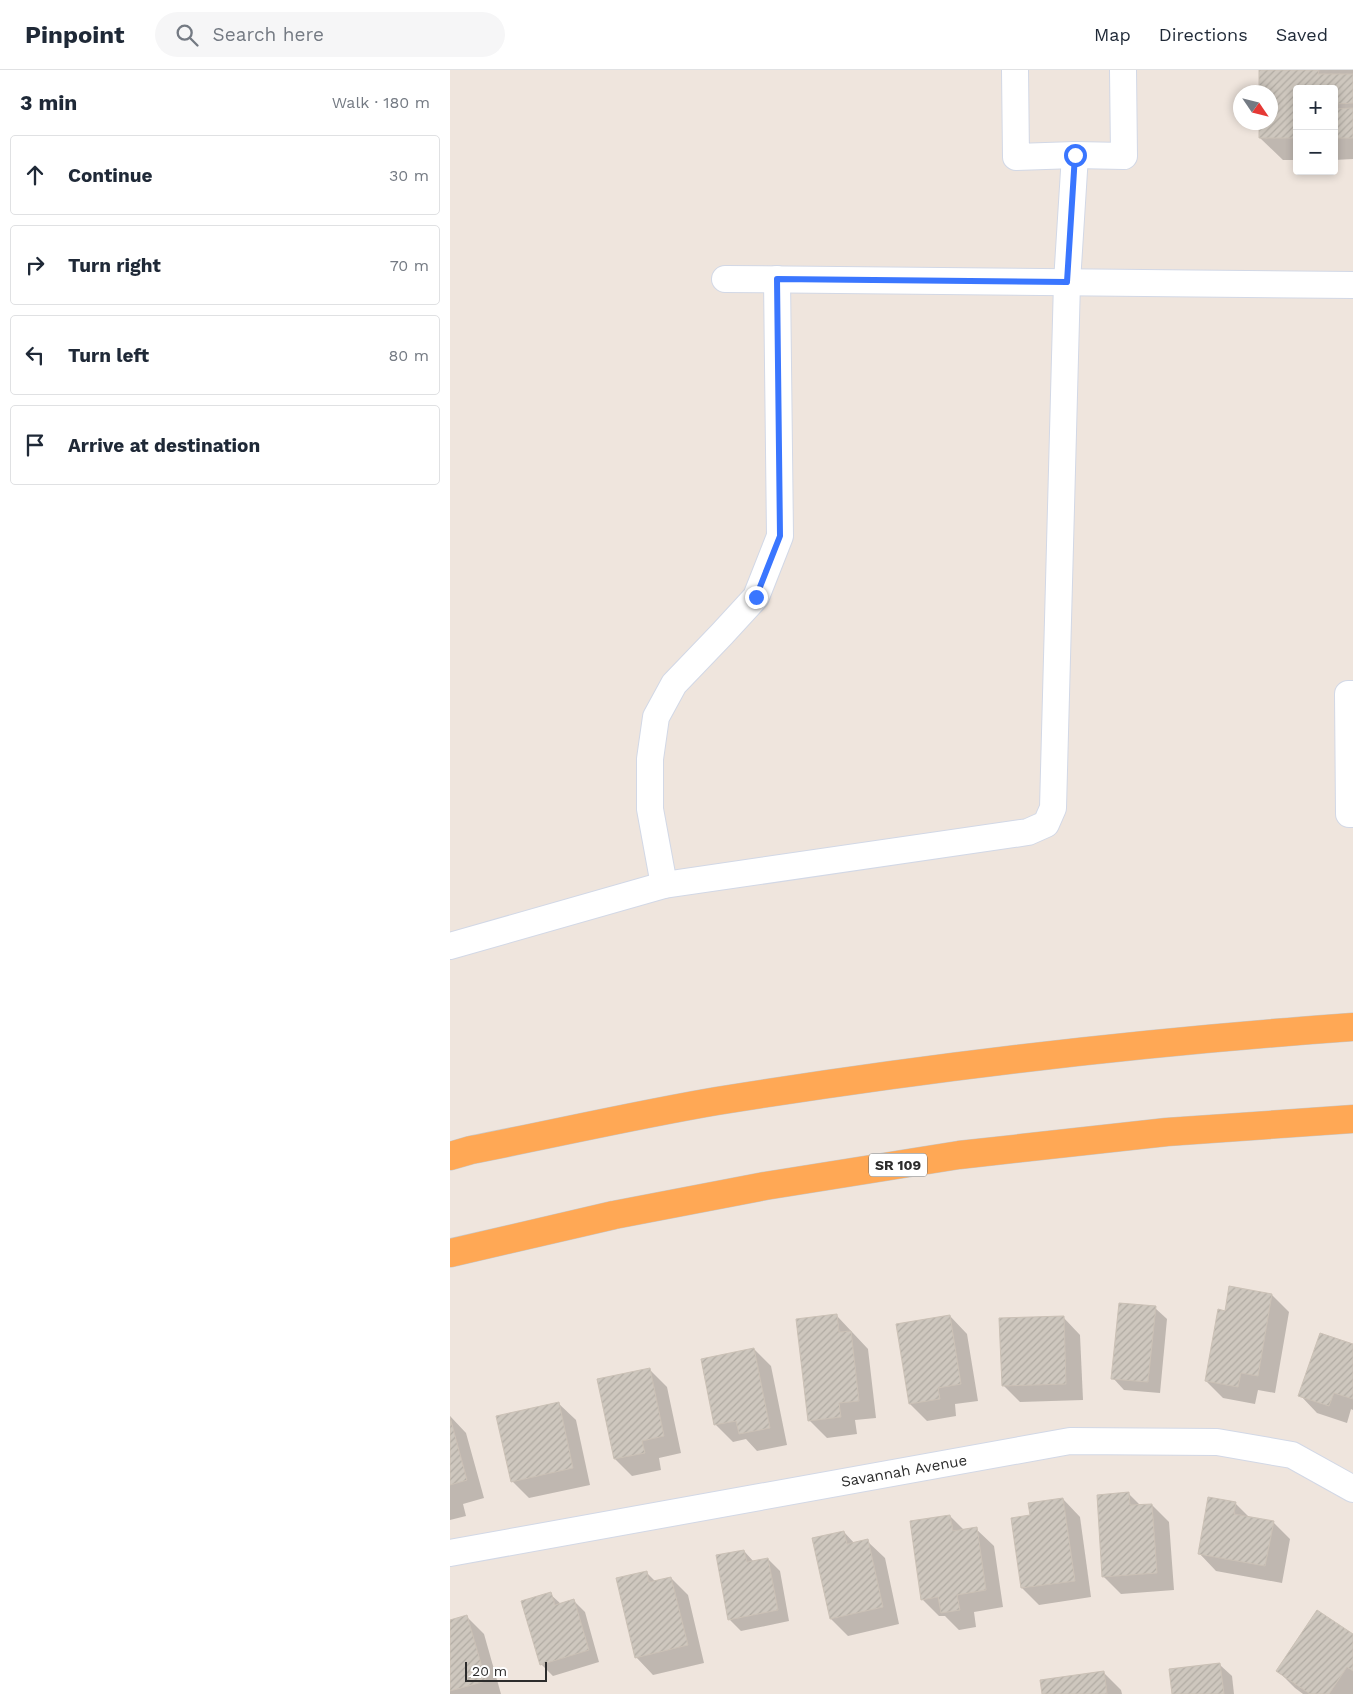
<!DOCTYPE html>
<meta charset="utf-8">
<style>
body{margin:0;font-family:"Work Sans",sans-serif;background:#f6f6f7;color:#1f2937}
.controls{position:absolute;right:15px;top:15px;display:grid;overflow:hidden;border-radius:5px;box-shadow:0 2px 8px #0003}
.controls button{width:45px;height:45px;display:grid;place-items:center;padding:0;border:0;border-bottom:1px solid #e0e1e3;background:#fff;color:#1f2937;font:25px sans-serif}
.compass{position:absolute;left:783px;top:15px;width:45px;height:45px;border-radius:50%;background:#fff;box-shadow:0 2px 8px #0003;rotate:125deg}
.scale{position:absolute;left:15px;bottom:12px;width:82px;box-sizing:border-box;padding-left:5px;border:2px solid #2c2c2c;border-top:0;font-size:14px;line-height:18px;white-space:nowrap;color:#2c2c2c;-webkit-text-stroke:4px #fff;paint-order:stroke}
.stop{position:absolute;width:15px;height:15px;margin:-11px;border:4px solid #3a76ff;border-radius:50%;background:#fff}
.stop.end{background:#3a76ff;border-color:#fff;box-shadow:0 1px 5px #0008}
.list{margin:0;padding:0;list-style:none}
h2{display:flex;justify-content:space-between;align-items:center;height:65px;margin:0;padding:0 20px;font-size:21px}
h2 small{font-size:16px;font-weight:400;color:#747a83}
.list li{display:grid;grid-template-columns:32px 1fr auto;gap:15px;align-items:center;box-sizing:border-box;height:80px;margin:0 10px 10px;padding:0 10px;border:1px solid #e0e1e3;border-radius:5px}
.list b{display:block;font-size:19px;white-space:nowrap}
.list em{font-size:16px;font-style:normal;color:#747a83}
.icon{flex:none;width:28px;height:28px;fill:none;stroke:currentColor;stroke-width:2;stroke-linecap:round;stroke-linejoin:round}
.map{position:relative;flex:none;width:903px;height:1624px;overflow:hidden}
header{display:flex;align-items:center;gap:30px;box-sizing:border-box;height:70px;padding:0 25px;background:#fff;border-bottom:1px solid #e0e1e3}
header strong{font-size:24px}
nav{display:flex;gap:28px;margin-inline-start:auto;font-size:18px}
.search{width:350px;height:45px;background:#f6f6f7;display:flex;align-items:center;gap:12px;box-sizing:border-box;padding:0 18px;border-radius:28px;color:#747a83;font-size:19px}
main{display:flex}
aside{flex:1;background:#fff}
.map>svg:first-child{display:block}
.shadow{fill:#0003}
.building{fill:url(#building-hatch);stroke:#cbc1b6}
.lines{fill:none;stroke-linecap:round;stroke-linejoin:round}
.minor-casing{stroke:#d2d8e6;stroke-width:28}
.trunk-casing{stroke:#c8c8c8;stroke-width:29}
.minor{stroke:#fff;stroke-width:26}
.trunk{stroke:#ffa855;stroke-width:28}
.route{stroke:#3a76ff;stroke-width:6}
.labels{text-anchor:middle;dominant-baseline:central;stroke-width:5;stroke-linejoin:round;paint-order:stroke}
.shield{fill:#fff;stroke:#6b6b6b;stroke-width:1}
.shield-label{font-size:14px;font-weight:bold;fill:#2c2c2c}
.street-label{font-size:15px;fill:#2c2c2c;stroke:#fff}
</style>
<header>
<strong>Pinpoint</strong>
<div class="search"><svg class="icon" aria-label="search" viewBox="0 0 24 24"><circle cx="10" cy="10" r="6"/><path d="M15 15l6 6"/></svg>Search here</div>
<nav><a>Map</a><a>Directions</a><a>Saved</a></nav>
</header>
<main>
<aside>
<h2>3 min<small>Walk · 180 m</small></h2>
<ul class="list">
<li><svg class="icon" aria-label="ahead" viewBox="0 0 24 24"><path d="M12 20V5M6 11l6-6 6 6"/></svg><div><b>Continue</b></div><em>30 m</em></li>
<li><svg class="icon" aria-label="right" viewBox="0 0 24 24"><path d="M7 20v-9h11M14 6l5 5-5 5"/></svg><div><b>Turn right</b></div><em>70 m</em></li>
<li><svg class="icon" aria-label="left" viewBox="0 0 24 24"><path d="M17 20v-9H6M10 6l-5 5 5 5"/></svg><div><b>Turn left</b></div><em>80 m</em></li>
<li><svg class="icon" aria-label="arrive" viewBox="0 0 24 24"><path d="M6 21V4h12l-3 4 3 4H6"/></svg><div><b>Arrive at destination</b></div></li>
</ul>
</aside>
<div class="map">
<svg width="903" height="1624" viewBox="0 0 903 1624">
<defs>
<pattern id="building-hatch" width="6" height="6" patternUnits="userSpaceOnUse" patternTransform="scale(1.25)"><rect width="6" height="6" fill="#cec7be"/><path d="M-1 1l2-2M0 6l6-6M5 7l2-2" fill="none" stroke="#b1aba3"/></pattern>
</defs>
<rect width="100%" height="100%" fill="#efe5dd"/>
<g class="shadow">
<path d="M 811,0 L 903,0 L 903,89 L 884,90 L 884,19 L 847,19 L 847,90 L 833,90 L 810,68 L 821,52 L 821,22 L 811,22 Z"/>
<path d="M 822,1225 L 839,1242 L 825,1323 L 808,1320 L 805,1334 L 773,1328 L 756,1311 L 776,1242 Z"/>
<path d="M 705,1238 L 717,1249 L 710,1323 L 674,1320 L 663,1308 Z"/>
<path d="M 387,1246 L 418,1279 L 426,1348 L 405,1350 L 407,1364 L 377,1368 L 360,1351 Z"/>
<path d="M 500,1246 L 517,1264 L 528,1331 L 505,1334 L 506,1346 L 477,1351 L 460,1334 L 447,1255 Z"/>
<path d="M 613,1247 L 630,1265 L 633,1330 L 570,1332 L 553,1315 Z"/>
<path d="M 870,1265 L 903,1276 L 903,1340 L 901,1339 L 897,1353 L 867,1343 L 850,1325 Z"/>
<path d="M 304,1279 L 321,1296 L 337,1375 L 307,1381 L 296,1369 L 283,1372 L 266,1355 L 252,1290 Z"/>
<path d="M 200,1300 L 217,1317 L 231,1383 L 209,1388 L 211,1400 L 182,1406 L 165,1389 Z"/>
<path d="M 108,1333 L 126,1350 L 140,1415 L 79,1428 L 62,1411 Z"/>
<path d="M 0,1346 L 16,1363 L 34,1428 L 13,1434 L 16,1446 L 0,1450 Z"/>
<path d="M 679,1424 L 691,1436 L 702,1435 L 719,1452 L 724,1520 L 671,1524 L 654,1507 Z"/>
<path d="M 613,1429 L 630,1447 L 641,1527 L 589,1535 L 572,1518 L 581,1446 Z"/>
<path d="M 785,1433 L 800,1448 L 823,1452 L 840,1469 L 832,1513 L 766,1501 L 749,1483 Z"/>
<path d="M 500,1446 L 514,1460 L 526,1459 L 544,1476 L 553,1537 L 524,1542 L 526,1557 L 509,1560 L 495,1546 L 489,1546 L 472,1529 Z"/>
<path d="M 394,1462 L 405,1474 L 417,1471 L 435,1488 L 449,1554 L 398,1566 L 381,1549 Z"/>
<path d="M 294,1481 L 304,1492 L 318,1489 L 330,1501 L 339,1551 L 291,1561 L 280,1550 Z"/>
<path d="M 196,1502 L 206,1512 L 221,1508 L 238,1525 L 254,1593 L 203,1605 L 186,1587 Z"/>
<path d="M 100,1524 L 111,1534 L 123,1530 L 135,1542 L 149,1592 L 103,1606 L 91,1594 Z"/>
<path d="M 867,1542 L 903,1566 L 903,1624 L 853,1624 L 845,1618 L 828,1601 Z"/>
<path d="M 17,1547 L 34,1564 L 51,1624 L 0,1624 L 0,1552 Z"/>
<path d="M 770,1595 L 782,1606 L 784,1624 L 723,1624 Z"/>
<path d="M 654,1603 L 671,1620 L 672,1624 L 593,1624 Z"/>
</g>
<g class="building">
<path d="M 809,0 L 869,0 L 868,4 L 903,4 L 903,33 L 884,34 L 884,19 L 847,19 L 847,68 L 809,68 L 809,52 L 821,52 L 821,22 L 809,22 Z"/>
<path d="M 903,38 L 903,68 L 884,68 L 884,39 Z"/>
<path d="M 779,1216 L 822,1224 L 808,1306 L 791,1303 L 788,1317 L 755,1311 L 768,1239 L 775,1241 Z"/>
<path d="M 669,1233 L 706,1236 L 698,1312 L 661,1309 Z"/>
<path d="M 387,1244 L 389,1262 L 401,1261 L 409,1331 L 389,1333 L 391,1347 L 358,1351 L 346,1249 Z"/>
<path d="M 500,1245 L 511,1314 L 488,1318 L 490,1329 L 459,1334 L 446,1254 Z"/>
<path d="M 614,1246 L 616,1314 L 552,1316 L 549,1248 Z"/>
<path d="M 870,1263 L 903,1274 L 903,1329 L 884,1323 L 879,1336 L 848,1326 Z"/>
<path d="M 304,1278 L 320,1358 L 289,1364 L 286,1351 L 264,1355 L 251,1289 Z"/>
<path d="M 200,1298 L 214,1366 L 192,1371 L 195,1383 L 164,1389 L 147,1309 Z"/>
<path d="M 109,1332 L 123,1398 L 61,1412 L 46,1346 Z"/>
<path d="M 0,1347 L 17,1410 L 0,1415 Z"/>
<path d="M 679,1422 L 680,1435 L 702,1434 L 707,1503 L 652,1507 L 647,1425 Z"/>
<path d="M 758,1427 L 786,1432 L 784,1444 L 824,1451 L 815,1496 L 748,1484 Z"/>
<path d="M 613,1428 L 625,1511 L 571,1518 L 561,1448 L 580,1445 L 578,1433 Z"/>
<path d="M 500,1445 L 503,1461 L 527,1457 L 536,1520 L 507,1525 L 510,1540 L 491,1543 L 488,1527 L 471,1530 L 460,1451 Z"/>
<path d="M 394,1461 L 397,1474 L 418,1469 L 433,1537 L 380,1549 L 362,1468 Z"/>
<path d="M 294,1480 L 297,1492 L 318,1488 L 328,1540 L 278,1550 L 266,1485 Z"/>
<path d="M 197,1501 L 199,1512 L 221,1507 L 238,1575 L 185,1588 L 166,1508 Z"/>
<path d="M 101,1522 L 105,1535 L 124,1529 L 139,1580 L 90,1595 L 71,1531 Z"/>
<path d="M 867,1540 L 903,1564 L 903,1601 L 897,1597 L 879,1624 L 860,1624 L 826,1601 Z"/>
<path d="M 17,1545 L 36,1611 L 0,1621 L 0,1550 Z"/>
<path d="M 770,1593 L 774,1624 L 722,1624 L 719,1599 Z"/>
<path d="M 654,1601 L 657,1624 L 592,1624 L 590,1610 Z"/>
</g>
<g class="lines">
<defs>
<g id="minor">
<path d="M 565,0 L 566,87 L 625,85 L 674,86 L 673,0"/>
<path d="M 275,209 L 903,215"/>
<path d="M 903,624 L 898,624 L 899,744 L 903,744"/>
<path d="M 214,815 L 200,739 L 200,689 L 206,647 L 224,614 L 272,564 L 306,527 L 330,466 L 327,209"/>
<path d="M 0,876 L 214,815 L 578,762 L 596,754 L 603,738 L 617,212 L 625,85"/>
<path d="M 0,1483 L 620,1371 L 767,1372 L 842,1385 L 903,1419"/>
</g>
<g id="trunk">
<path d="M 0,1086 L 21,1080 C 103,1064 185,1045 267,1031 C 478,997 691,972 903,957"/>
<path d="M 0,1183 L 164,1145 L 315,1116 L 509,1085 L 717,1062 L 903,1049"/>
</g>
</defs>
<use href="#minor" class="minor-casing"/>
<use href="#trunk" class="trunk-casing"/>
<use href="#minor" class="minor"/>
<use href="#trunk" class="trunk"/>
</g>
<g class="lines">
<path class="route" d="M 306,527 L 330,466 L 327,209 L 617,212 L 625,85"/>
</g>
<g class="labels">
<rect class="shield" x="419" y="1083.5" width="58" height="23" rx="4"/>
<g class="shield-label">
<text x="448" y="1095">SR 109</text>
</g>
<g class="street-label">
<text transform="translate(454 1401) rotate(-10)">Savannah Avenue</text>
</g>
</g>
</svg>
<div class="controls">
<button>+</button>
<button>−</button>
</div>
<svg class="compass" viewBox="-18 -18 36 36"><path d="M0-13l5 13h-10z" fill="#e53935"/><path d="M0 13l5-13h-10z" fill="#747a83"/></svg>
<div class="scale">20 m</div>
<div class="stop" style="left:625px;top:85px"></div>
<div class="stop end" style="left:306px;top:527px"></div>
</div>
</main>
